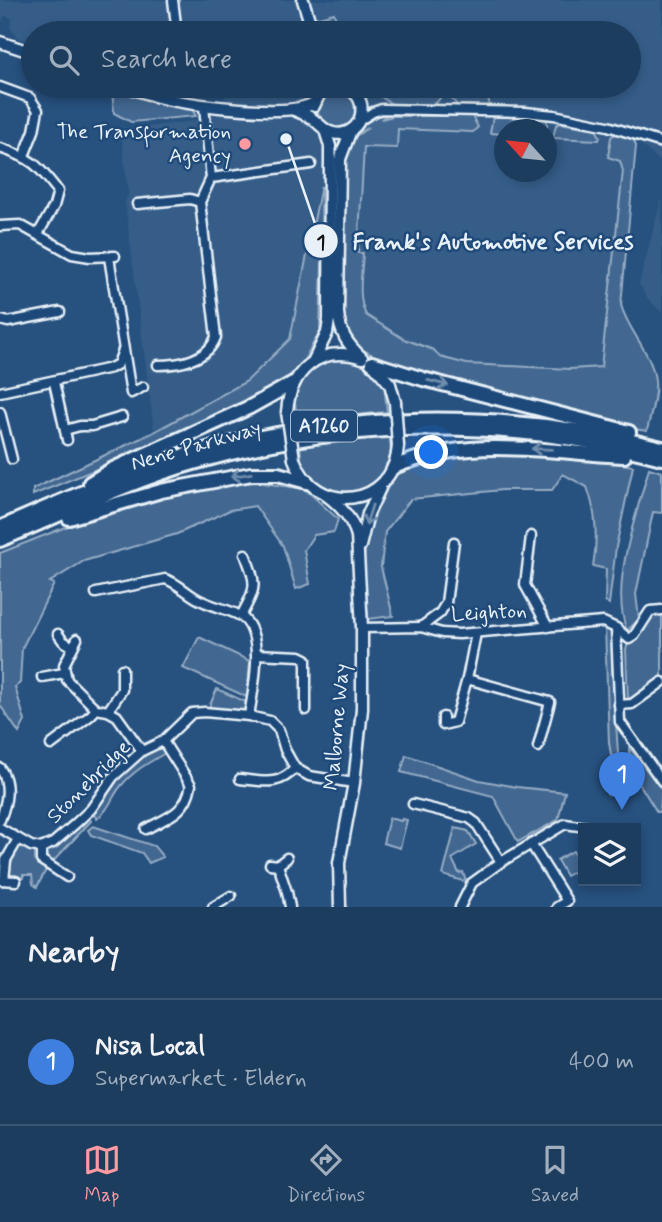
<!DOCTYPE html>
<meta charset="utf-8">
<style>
body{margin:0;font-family:Mynerve,sans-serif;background:#2a4868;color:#f1f3f6}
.controls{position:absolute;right:21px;bottom:21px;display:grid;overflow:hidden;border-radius:0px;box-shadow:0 4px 10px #0003}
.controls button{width:63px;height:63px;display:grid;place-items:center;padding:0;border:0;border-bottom:2px solid #3b5674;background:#1d3d5f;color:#f1f3f6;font:35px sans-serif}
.compass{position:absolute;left:494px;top:119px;width:63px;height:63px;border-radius:50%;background:#1d3d5f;box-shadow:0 4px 10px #0003;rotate:297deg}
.you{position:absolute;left:432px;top:453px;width:24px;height:24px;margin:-18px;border:5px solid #fff;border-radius:50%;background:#1a73e8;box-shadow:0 0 0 10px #1a73e833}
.badge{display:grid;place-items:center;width:46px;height:46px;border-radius:50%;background:#ff9aa2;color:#fff;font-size:23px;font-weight:700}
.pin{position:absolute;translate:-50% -58px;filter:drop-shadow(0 2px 4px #0008)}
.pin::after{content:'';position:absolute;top:37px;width:24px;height:21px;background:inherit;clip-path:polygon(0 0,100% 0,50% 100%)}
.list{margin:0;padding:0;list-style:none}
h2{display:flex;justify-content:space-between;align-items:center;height:91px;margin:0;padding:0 28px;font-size:30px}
h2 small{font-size:23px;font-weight:400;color:#a0aebd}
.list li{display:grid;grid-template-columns:46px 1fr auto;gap:21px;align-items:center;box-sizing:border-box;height:126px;padding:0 28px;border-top:2px solid #3b5674}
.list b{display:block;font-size:26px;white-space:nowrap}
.list p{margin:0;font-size:23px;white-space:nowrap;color:#a0aebd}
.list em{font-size:23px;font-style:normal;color:#a0aebd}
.icon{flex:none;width:38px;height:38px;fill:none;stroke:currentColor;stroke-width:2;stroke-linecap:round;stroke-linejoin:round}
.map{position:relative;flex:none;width:662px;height:907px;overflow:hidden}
.search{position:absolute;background:#1d3d5f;box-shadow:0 4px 10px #0003;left:21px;right:21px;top:21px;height:77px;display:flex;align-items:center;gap:18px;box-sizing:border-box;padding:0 24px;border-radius:38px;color:#a0aebd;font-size:26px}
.sheet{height:217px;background:#1d3d5f}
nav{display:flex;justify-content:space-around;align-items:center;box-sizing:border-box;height:98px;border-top:2px solid #3b5674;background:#1d3d5f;font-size:19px;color:#a0aebd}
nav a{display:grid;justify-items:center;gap:4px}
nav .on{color:#ff9aa2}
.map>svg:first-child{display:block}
.built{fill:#355d88;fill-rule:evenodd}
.green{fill:#436891;stroke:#96acc4;stroke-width:2}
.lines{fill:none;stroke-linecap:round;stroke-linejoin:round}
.minor-casing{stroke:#e8f1f8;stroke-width:13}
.tertiary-casing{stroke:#e8f1f8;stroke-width:15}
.trunk-casing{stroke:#e8f1f8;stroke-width:18}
.minor{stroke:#1f4a7a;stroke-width:8}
.tertiary{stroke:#1f4a7a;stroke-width:10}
.trunk{stroke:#1f4a7a;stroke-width:12}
.tertiary-bridge-casing{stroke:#e8f1f8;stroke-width:15;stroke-linecap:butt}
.tertiary-bridge{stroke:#1f4a7a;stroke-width:10}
.oneway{stroke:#6f8dac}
.poi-dot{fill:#ff9aa2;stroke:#1f4a7a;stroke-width:2.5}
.labels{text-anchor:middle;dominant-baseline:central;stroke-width:5;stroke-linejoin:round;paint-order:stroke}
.shield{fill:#1f4a7a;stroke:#acbfd2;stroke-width:2}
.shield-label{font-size:19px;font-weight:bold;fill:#e8f1f8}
.poi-label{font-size:21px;fill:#e8f1f8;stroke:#1f4a7a;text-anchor:end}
.street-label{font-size:21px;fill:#e8f1f8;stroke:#1f4a7a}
.leader{fill:none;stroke:#e8f1f8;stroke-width:2.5}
.callout-dot{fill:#e8f1f8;stroke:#1f4a7a;stroke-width:2.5}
.mark-label{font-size:21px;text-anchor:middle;font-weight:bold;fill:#111}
.callout-label{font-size:23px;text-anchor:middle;font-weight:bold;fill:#e8f1f8;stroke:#1f4a7a;stroke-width:5;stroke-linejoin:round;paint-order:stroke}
</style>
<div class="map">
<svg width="662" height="907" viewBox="0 0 662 907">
<rect width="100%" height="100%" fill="#27517f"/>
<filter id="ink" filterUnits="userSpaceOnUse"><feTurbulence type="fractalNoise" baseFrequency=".0143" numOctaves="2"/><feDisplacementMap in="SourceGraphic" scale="14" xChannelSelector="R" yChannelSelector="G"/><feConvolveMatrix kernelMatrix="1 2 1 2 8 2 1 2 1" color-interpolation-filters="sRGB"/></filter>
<g filter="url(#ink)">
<g class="built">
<path d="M 0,0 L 662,0 L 662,163 L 633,138 L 616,133 L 611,137 L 608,157 L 620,161 L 623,170 L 606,335 L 620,356 L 601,367 L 570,369 L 467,364 L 440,357 L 434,350 L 404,339 L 366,315 L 363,310 L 361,283 L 363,254 L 358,253 L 289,343 L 250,381 L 154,431 L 125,202 L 128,194 L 121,130 L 194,121 L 228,95 L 193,92 L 175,86 L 629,86 L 629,33 L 33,33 L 33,43 L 18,38 L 10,28 L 12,18 L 5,16 L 0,24 ZM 504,130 L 546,130 L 546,172 L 504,172 Z"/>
<path d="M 662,196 L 662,313 L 647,298 L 639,284 Z"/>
</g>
<g class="green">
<path d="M 334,13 L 340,33 L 320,33 L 315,18 Z"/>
<path d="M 364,86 L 378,86 L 380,91 L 395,86 L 441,86 C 441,95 442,101 432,104 L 392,104 Z"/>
<path d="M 450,86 L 460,86 L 464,97 L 487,92 L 490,107 L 457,105 L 451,98 Z"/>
<path d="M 120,88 L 140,96 L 191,108 L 196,116 L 131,122 L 114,113 L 112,90 L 118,92 Z"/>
<circle cx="338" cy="110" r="20"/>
<path d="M 388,114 L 381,119 L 393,116 L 472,116 L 478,127 L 473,132 L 398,129 L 397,148 L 364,147 L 358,253 L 363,253 C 362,272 357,298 366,315 L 404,339 L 434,350 L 440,357 L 467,364 L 570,369 L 601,367 L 623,171 L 620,161 L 608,157 L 611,137 L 616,133 L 633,138 L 636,146 L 621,305 C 628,331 653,354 655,381 C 657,397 650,416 647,431 L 605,424 L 398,368 L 363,350 L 346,337 L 340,312 L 344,156 L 353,138 L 369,127 L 352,138 C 360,125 373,116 388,114 Z"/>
<path d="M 493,116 L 543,118 L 547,121 L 547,135 L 546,130 L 504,130 L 504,134 L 490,133 Z"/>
<path d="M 560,123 L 596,129 L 600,137 L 599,140 L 553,138 L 556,125 Z"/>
<path d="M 321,186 L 322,263 L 320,331 L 303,362 L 276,390 L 158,444 L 33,495 L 33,489 L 152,433 L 247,381 L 290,339 Z"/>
<path d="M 333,359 L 352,359 L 370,369 L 384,383 L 387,412 L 299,420 C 297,413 294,405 295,398 C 296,378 317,365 333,359 Z"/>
<path d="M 389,435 C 390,441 392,450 390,456 C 382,488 348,500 322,485 C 315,482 305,474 302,467 C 300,461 301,451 300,445 Z"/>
<path d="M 550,452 L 633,466 L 616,547 L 609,604 L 605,602 L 606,569 L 593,566 C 598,539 597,514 587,487 L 563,474 L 552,490 L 502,490 L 411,499 L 385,532 L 381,567 L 393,616 L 368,619 L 363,560 L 373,512 L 401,466 L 457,455 Z"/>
<path d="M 649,468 L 662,472 L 662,513 L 653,512 L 636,594 L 639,619 L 627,631 C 609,586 637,514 649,468 Z"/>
<path d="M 256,482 L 305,489 L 338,519 L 334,532 L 314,535 L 304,550 L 310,584 L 296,589 L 283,546 L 255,506 L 230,510 L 177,534 L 84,561 L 50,582 L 54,584 L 22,648 L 20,683 L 15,687 L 25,721 L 19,733 L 0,705 L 0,553 L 111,509 L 198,488 Z"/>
<path d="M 662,611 L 662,678 L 628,702 L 626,650 L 628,642 L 654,612 Z"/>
<path d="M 605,627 L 614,631 L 612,663 L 619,768 L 626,782 L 609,795 L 607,794 L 614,771 L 609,743 Z"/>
<path d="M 199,637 L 250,661 L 247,697 L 183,668 Z"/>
<path d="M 217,689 L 246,702 L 244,709 L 239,712 L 208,709 Z"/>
<path d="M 162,746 L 167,752 C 150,762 134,770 121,786 C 112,796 109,811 97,818 L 90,812 C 109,788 130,754 162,746 Z"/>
<path d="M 629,747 L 662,790 L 660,812 L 657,812 L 630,769 Z"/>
<path d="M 406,755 L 479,780 L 517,787 L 565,792 L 558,820 L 518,842 L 493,796 L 401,772 Z"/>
<path d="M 87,814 L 91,821 L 50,865 L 43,860 L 44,851 Z"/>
<path d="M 389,818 L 401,821 L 402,819 L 407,820 L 400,848 L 383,843 Z"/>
<path d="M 93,826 L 154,846 L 163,857 L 149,863 L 142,853 L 91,835 L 88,830 Z"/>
<path d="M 455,828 L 468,831 L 476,844 L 452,859 L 459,873 L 463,872 L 466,882 L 443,875 Z"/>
<path d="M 20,844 L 37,851 L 47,868 L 37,887 L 33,884 L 32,875 L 23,875 L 23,878 L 10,875 L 9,862 L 17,845 Z"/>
<path d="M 573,851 L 582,867 L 566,876 L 557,860 Z"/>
</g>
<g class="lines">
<defs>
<g id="minor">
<path d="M 173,0 L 177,33"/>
<path d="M 0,87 L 30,98 L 38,110 L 34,131 L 24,156"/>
<path d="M 167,99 L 171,86"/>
<path d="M 359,121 L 373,112 L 382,109 L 525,112 L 554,115 L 608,126 L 662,143"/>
<path d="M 0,148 C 33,159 37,164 58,191 L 54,206 L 38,234"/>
<path d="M 211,178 L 311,164"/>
<path d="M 137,204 L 190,199 L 200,202"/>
<path d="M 0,226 L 20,225 L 72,254 L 90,257 L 115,256"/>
<path d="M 109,257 L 131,393 L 143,387"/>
<path d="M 0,320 L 8,322 L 60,312"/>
<path d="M 158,365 C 179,365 208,360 216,337 L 200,202 L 211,178 L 204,106"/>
<path d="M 54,382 L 67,440"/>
<path d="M 0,392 L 111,368 L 118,364 L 123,350"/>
<path d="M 0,412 L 12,459"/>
<path d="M 65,430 L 80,426 L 92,426 L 122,417"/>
<path d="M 531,536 L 525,585 L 548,627"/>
<path d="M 96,593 L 165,579 C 179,583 189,596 202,601 C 214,607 232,610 242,617 C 266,636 253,690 249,716"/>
<path d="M 241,616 C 257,586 257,586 245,554"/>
<path d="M 421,627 L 440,613 L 446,603 L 454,542"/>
<path d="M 362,628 L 421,627 L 442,633 L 459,634 L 603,622 L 616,628 L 629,639 L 634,636 L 650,611 L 662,610"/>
<path d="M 616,628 L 620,722 L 662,781"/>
<path d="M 58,634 L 63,641 L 73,647"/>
<path d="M 77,639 L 64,665 L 67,680 L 96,709 L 108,711 L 117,716 L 142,751"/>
<path d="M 256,654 L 300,656 L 306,659 L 306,710"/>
<path d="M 42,677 L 64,673"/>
<path d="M 467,679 L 550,702 L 538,747"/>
<path d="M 619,705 L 632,704 L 662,682"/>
<path d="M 108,711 L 122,690 L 122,669"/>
<path d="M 443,717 L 443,725 L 455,722 L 467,679 L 476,633"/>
<path d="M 51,745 L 91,715 L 96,709"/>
<path d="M 0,768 C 11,784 7,802 0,820"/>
<path d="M 240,779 C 262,781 279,787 295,768"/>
<path d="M 413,804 L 469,818 L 476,823 L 501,862 L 472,883 L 460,907"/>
<path d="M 0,828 L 31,846 L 41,848"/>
<path d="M 146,829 C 168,817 186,813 191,785 L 163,741"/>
<path d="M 531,844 L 567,901 L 557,907"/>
<path d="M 41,848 L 53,843 L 75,824 L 91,809 L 113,777 L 142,751 L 163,741 L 192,713 L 204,712 L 249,716 L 270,721 L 279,730 L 285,750 L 295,768 L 309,776 L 354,783"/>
<path d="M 41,848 L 41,860 L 67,877"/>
<path d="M 501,862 L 565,824 L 593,828"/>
<path d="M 270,864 L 278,865 L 287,858"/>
<path d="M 278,865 L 287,892 L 290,907"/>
<path d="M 0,880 L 16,881"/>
<path d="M 4,880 L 6,860 L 18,839"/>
<path d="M 213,907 L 231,896"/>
</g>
<g id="tertiary">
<path d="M 303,0 L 313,33"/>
<path d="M 0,42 L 33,53"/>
<path d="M 125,86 C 139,91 153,96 166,99 C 195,105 294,119 315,102"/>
<path d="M 314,106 L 320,93 L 336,86"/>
<path d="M 294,110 C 301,113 308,115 314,120 C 321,125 324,131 333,133 C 364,140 375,91 339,86"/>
<path d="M 351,130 L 340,159 L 338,313 C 340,333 347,344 362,358"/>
<path d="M 313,362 L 327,333 L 329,320 L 330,159 L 330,146 L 325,130"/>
<path d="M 373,364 L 390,384 L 395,402"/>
<path d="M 287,412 C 290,372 318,345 360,357"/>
<path d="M 294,459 C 315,517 394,508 398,446"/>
<path d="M 326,495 C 341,506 352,518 357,536 L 362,628 L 362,709 L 354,783 L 339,863 L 340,907"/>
<path d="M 360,546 L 368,514 L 380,488"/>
</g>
<g id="trunk">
<path d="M 372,363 L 423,379 L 629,432"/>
<path d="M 394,467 C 469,435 545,452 624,456"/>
<path d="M 90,483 L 111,470 L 250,407 L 293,383"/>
<path d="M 69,518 L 161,491 L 251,474 L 278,474 L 307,482"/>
<path d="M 0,528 C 50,506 101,483 153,465 C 318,411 493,405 662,448"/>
<path d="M 0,540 C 65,513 129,481 197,462 C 347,419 511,417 662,458"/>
</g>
</defs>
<use href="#minor" class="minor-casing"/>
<use href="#tertiary" class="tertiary-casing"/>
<use href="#trunk" class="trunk-casing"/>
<use href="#minor" class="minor"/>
<use href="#tertiary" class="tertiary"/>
<use href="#trunk" class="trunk"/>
<defs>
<g id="tertiary-bridge">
<path d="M 395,402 L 398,446"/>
<path d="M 287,412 L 294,459"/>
</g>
</defs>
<use href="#tertiary-bridge" class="tertiary-bridge-casing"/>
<use href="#tertiary-bridge" class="tertiary-bridge"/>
</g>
<defs><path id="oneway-shaft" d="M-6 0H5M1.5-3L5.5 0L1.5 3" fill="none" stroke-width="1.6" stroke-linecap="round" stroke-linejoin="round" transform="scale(1.75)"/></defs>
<g class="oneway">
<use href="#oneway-shaft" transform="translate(438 383) rotate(14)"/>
<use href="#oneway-shaft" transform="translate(542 449) rotate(-178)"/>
<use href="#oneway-shaft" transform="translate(241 475) rotate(171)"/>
<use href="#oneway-shaft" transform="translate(369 515) rotate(108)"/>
</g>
</g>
<circle class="poi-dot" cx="245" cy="144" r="7"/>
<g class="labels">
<rect class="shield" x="291" y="410.5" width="66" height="31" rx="5"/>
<g class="shield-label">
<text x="324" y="426">A1260</text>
</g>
<g class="poi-label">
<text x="231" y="132">The Transformation<tspan x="231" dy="24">Agency</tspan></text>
</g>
<g class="street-label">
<text transform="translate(196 446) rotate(-16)">Nene Parkway</text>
<text transform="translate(489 613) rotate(-3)">Leighton</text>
<text transform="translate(337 727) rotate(-85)">Malborne Way</text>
<text transform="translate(89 782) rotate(-45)">Stonebridge</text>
</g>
</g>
<path class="leader" d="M286 139L321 241"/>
<g class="callout-dot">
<circle cx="286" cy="139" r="7"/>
<circle cx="321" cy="241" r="18"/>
</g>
<g class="mark-label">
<text x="321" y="249">1</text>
</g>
<g class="callout-label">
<text x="493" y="249">Frank's Automotive Services</text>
</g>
</svg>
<div class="controls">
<button><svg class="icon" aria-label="layers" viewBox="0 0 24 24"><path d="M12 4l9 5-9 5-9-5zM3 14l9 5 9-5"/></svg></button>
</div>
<svg class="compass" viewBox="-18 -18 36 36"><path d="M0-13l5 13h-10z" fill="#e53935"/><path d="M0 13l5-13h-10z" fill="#a0aebd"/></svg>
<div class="you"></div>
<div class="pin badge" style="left:622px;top:810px;background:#3f7fe0">1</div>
<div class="search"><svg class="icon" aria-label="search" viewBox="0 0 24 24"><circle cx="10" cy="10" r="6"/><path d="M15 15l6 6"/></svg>Search here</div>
</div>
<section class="sheet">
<h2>Nearby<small></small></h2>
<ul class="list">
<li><span class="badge" style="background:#3f7fe0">1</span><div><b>Nisa Local</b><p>Supermarket · Eldern</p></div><em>400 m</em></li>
</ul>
</section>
<nav>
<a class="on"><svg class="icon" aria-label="map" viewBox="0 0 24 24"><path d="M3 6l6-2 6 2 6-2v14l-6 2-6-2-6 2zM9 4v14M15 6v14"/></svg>Map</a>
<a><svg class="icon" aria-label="directions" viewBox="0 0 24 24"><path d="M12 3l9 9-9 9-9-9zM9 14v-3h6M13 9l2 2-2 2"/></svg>Directions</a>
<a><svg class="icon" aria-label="saved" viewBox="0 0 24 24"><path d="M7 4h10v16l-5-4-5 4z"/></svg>Saved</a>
</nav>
